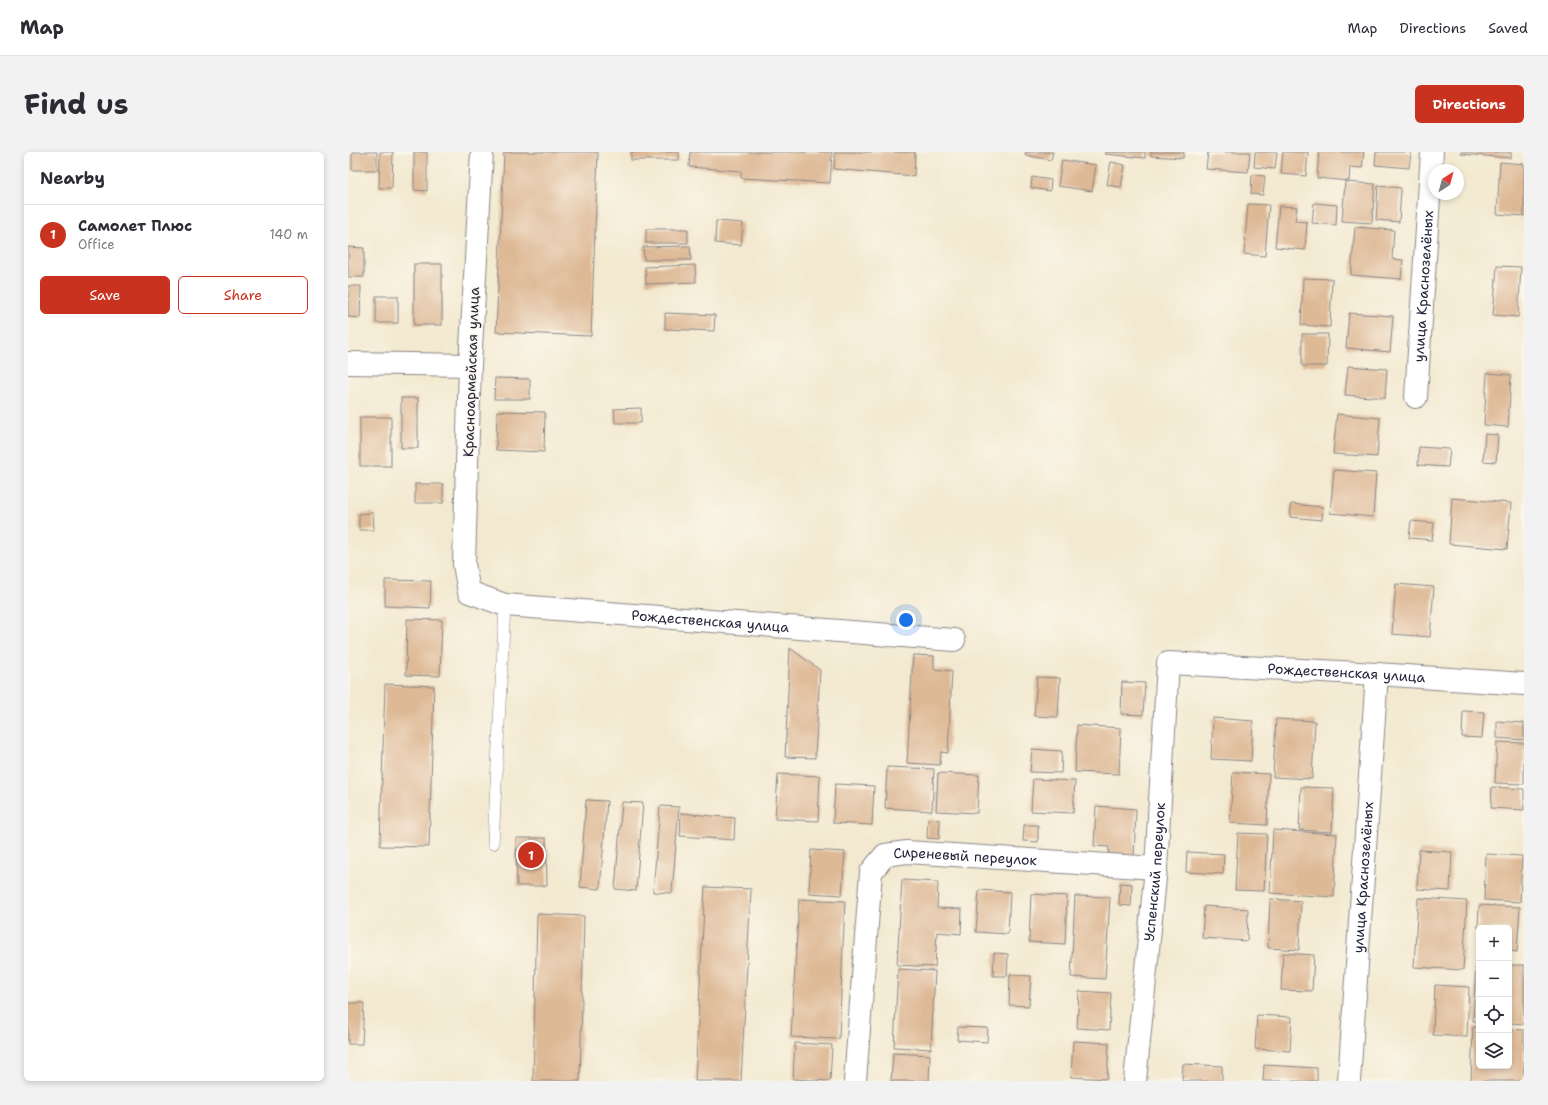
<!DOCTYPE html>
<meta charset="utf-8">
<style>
body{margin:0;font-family:"Shantell Sans",sans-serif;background:#f2f2f3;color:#2b2b33}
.controls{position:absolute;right:12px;bottom:12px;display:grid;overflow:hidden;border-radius:6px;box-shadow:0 2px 6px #0003}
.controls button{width:36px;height:36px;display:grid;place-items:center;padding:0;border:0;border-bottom:1px solid #e1e1e2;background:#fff;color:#2b2b33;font:20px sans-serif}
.compass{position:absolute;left:1080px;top:12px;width:36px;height:36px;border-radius:50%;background:#fff;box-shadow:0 2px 6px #0003;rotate:36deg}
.you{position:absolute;left:558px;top:468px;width:14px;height:14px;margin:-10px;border:3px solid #fff;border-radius:50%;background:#1a73e8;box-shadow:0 0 0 6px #1a73e833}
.badge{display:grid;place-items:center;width:26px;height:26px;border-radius:50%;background:#c8321e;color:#fff;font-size:13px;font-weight:700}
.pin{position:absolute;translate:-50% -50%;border:2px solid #fff;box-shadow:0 1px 4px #0006}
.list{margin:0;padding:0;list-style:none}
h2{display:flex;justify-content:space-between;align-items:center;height:52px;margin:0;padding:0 16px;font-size:17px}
h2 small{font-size:13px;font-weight:400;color:#7c7c81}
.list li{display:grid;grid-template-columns:26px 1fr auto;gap:12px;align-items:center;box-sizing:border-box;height:60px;padding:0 16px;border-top:1px solid #e1e1e2}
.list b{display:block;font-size:15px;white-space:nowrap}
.list p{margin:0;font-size:13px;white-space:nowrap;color:#7c7c81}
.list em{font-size:13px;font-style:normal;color:#7c7c81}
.actions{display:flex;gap:8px;padding:12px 16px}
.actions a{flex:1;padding:9px 0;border:1px solid #c8321e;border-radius:6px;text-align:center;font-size:14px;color:#c8321e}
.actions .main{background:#c8321e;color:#fff}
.icon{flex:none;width:22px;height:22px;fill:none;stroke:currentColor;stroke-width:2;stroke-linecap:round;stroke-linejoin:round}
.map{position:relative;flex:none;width:1176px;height:929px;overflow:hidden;border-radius:6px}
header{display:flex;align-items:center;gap:24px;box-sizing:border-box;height:56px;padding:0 20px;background:#fff;border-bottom:1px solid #e1e1e2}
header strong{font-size:19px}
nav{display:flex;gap:22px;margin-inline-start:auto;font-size:14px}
.intro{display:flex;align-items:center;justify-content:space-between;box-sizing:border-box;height:96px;padding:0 24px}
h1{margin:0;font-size:28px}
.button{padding:10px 18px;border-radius:6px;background:#c8321e;color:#fff;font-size:14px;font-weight:700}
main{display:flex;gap:24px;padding:0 24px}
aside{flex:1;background:#fff;border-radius:6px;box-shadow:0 2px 6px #0003}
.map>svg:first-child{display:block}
.building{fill:#deb996}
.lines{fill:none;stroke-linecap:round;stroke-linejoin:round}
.service-casing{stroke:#8a8686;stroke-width:12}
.minor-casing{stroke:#8a8686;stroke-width:24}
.service{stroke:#fff;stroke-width:11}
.minor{stroke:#fff;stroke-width:22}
.labels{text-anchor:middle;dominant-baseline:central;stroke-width:3;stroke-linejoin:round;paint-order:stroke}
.street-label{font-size:14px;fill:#22223b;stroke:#fbf7ec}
</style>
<header>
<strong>Map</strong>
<nav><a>Map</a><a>Directions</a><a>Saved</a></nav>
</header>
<div class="intro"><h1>Find us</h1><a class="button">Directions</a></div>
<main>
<aside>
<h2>Nearby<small></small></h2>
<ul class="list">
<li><span class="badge">1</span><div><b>Самолет Плюс</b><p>Office</p></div><em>140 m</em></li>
</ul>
<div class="actions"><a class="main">Save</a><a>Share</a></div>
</aside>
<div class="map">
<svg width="1176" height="929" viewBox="0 0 1176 929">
<rect width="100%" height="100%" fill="#fbf7ec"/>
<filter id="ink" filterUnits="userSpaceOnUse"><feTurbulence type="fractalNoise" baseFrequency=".025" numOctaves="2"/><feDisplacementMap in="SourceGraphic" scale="8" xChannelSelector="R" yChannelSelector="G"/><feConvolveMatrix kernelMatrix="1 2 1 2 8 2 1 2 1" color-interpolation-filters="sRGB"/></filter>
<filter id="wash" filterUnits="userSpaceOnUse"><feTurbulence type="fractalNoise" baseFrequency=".012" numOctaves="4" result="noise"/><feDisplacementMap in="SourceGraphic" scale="16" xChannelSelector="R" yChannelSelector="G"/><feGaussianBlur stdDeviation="0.9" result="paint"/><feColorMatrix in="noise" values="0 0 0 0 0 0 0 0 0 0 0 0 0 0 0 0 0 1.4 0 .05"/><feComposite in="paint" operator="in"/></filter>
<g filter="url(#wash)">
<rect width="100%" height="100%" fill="#f3e9d0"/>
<g id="blocks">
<g class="building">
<rect x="4" y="0" width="25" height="18"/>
<path d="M 32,0 L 45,0 L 44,36 L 31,36 Z"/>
<path d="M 66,0 L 79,0 L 79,39 L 66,38 Z"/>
<path d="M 156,0 L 250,0 L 243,184 L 148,180 Z"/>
<rect x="283" y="0" width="48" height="8"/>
<path d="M 342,0 L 484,0 L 482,31 L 393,26 L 393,19 L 341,15 Z"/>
<path d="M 487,0 L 567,0 L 566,24 L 486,17 Z"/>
<path d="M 678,0 L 705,0 L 703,8 L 677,3 Z"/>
<path d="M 758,0 L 797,0 L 797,6 L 757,2 Z"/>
<path d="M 803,0 L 836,0 L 835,6 L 803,4 Z"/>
<path d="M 860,0 L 902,0 L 900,20 L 858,17 Z"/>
<path d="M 907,0 L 929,0 L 927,17 L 906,15 Z"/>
<path d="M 935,0 L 960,0 L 958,24 L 933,22 Z"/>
<path d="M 971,0 L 1016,0 L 1014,16 L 1002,15 L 1001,29 L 969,26 Z"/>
<path d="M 1028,0 L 1063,0 L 1061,16 L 1027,13 Z"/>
<path d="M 1113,0 L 1163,0 L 1163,6 L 1113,2 Z"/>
<path d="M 714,8 L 748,13 L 744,39 L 710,34 Z"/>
<path d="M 763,10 L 777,13 L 773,35 L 759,33 Z"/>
<path d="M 1152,10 L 1176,12 L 1176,64 L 1149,62 Z"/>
<path d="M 904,23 L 917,24 L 915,43 L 903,42 Z"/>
<path d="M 684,25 L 703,28 L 702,39 L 683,36 Z"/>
<path d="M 997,30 L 1027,32 L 1024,71 L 994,69 Z"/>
<path d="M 1030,34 L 1053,36 L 1051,70 L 1028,68 Z"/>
<path d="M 966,51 L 989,53 L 988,73 L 964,71 Z"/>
<path d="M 900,52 L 921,53 L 917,104 L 896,102 Z"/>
<path d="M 931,54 L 949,55 L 947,69 L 959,70 L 957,98 L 927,95 Z"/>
<path d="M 368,69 L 395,71 L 393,93 L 367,91 Z"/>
<path d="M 1007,75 L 1046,78 L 1044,107 L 1055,108 L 1053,127 L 1003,123 Z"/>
<rect x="298" y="77" width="42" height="14"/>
<path d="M 342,94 L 343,108 L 296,108 L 295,95 Z"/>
<path d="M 0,95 L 16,96 L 16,125 L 0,125 Z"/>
<rect x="66" y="112" width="28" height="61"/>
<path d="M 347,113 L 348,130 L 298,132 L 297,115 Z"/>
<path d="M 1149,114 L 1173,115 L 1170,165 L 1145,163 Z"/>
<path d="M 955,126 L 984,127 L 982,175 L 953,173 Z"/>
<path d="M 0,134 L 13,134 L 12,166 L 0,165 Z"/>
<rect x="28" y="144" width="22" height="27"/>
<path d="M 317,161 L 367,163 L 366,179 L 317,177 Z"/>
<path d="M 1001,161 L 1045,164 L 1042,200 L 998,196 Z"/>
<path d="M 954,182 L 980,182 L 979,214 L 954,214 Z"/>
<path d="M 1000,214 L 1039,217 L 1037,246 L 997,243 Z"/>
<path d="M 1139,221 L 1163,223 L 1160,275 L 1136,273 Z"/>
<path d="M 147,226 L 182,227 L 182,247 L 146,247 Z"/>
<rect x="53" y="246" width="17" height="50"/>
<path d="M 293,256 L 293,271 L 267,271 L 266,257 Z"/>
<path d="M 149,259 L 197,260 L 196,300 L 148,298 Z"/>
<path d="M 989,262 L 1032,266 L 1029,305 L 985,302 Z"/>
<rect x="12" y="265" width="31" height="49"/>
<path d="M 1137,282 L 1150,283 L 1148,310 L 1135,309 Z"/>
<path d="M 1071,295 L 1102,297 L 1100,315 L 1070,313 Z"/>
<path d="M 986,318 L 1028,321 L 1025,365 L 982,361 Z"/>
<rect x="67" y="332" width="28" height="19"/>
<path d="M 1104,346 L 1163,351 L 1159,397 L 1101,392 Z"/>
<path d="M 943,352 L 975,355 L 974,368 L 942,365 Z"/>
<path d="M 25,361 L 26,378 L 11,378 L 11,362 Z"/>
<path d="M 1063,369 L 1086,371 L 1084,388 L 1061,386 Z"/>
<path d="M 37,428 L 83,429 L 82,456 L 37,454 Z"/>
<path d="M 1048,432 L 1086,435 L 1082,485 L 1044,482 Z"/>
<path d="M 59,467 L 94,468 L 92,524 L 58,523 Z"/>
<path d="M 442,496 L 472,518 L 467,606 L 437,605 Z"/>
<path d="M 565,503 L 586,504 L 586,517 L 604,519 L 600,601 L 593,600 L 592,613 L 559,611 Z"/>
<path d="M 689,525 L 712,526 L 710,565 L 686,564 Z"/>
<path d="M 774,530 L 797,531 L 795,563 L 773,562 Z"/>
<path d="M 37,532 L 86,534 L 81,695 L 32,694 Z"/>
<path d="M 1115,559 L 1136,560 L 1134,586 L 1114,585 Z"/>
<path d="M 865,566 L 905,569 L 903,609 L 863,607 Z"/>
<path d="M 928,567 L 967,569 L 964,627 L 925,625 Z"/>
<path d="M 1149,569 L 1176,571 L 1176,588 L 1149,586 Z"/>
<path d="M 729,573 L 773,576 L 771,622 L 727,620 Z"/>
<path d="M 1149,590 L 1176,591 L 1176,632 L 1147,631 Z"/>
<path d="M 684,597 L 714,599 L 713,621 L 682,620 Z"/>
<path d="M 539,615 L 586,617 L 584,659 L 537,656 Z"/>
<path d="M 885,620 L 921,622 L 919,673 L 882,671 Z"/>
<path d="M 590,621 L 631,623 L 629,661 L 588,659 Z"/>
<path d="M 430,622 L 472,624 L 470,669 L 427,667 Z"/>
<path d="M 685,627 L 727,629 L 725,661 L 683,659 Z"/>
<path d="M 487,632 L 526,634 L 524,673 L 485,671 Z"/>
<path d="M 953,635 L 986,636 L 984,680 L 951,678 Z"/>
<path d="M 1144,635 L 1176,637 L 1176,658 L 1143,656 Z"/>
<path d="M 238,648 L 259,649 L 252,737 L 232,735 Z"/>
<path d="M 274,650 L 295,651 L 288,739 L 267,737 Z"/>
<path d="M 312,654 L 331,655 L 324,741 L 305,740 Z"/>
<path d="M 748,654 L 788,657 L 786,706 L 760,705 L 761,695 L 746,694 Z"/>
<path d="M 333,661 L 387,666 L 386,688 L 332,684 Z"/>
<path d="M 580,667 L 592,668 L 591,687 L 579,686 Z"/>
<path d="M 676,673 L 690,673 L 690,690 L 675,689 Z"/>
<path d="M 925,678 L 989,682 L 986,745 L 922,741 Z"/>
<path d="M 890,681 L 919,682 L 916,739 L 887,738 Z"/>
<path d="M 168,686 L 198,686 L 199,734 L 169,734 Z"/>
<path d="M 463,698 L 497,700 L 494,743 L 461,741 Z"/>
<path d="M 1071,698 L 1104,700 L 1102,739 L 1069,737 Z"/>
<path d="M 839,700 L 876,702 L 875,722 L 838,720 Z"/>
<path d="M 1138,702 L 1174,704 L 1172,750 L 1136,748 Z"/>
<path d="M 554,728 L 590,730 L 589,756 L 614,757 L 613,782 L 589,780 L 587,815 L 549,813 Z"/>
<path d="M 772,731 L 784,732 L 783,754 L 771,753 Z"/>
<path d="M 357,735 L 403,737 L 393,929 L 347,929 Z"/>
<path d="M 631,738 L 662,740 L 660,782 L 628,780 Z"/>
<path d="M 683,742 L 719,744 L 717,792 L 681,790 Z"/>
<path d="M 727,744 L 762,745 L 757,827 L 723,825 Z"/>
<path d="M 1070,746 L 1119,749 L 1115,818 L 1066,815 Z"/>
<path d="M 451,747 L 497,749 L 491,887 L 443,885 Z"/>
<path d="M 922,747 L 953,749 L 951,798 L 920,796 Z"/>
<path d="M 1131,753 L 1172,755 L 1169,800 L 1161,799 L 1161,776 L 1130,776 Z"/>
<path d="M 856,754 L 900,757 L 899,789 L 854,786 Z"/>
<path d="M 189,762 L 236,764 L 232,929 L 185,929 Z"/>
<path d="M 646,801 L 660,802 L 659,824 L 645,824 Z"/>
<path d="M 935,801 L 966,803 L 964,839 L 933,838 Z"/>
<path d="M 1128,811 L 1131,811 L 1131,869 L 1125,869 Z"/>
<path d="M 1161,813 L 1176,813 L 1176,872 L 1161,871 Z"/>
<path d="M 550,817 L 587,819 L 583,897 L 546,895 Z"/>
<path d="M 662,823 L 683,824 L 681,854 L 661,853 Z"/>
<path d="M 1087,833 L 1121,835 L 1119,885 L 1085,883 Z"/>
<path d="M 731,839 L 763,841 L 761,878 L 729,876 Z"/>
<path d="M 0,851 L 16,851 L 14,892 L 0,892 Z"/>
<path d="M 909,863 L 944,865 L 942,899 L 907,897 Z"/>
<path d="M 610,875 L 640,876 L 639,890 L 609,888 Z"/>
<path d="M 1125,875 L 1131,875 L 1131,914 L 1161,914 L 1161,877 L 1176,878 L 1176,929 L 1123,929 Z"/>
<path d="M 725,889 L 761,891 L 759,927 L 723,925 Z"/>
<path d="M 447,891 L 484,893 L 482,929 L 445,927 Z"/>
<path d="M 545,901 L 582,903 L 581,929 L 543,929 Z"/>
<path d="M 835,912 L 874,914 L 874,929 L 834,929 Z"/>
<path d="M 916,913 L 969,916 L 969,929 L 915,929 Z"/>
</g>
</g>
</g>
<g filter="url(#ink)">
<use href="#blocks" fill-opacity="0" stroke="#8a8686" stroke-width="1"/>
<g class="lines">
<defs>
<path id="service" d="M 145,692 L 157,453"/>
<g id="minor">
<path id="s1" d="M 134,0 L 122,213 L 116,412 L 121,440 L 157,453 L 606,488"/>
<path d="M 0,211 L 122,213"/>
<path id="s2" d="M 1068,245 L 1084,0"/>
<path id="s3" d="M 507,929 L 523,720 L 537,703 L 559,700 L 808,716"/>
<path id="s4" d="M 787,929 L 808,716 L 820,511 L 1029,522 L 1176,532"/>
<path id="s5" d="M 1001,929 L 1029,522"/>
</g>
</defs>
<use href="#service" class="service-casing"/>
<use href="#minor" class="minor-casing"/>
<use href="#service" class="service"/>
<use href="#minor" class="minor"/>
</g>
</g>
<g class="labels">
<g class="street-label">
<text stroke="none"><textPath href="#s2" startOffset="111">улица Краснозелёных</textPath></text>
<text transform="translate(123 220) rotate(-88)">Красноармейская улица</text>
<text stroke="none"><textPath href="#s1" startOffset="685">Рождественская улица</textPath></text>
<text stroke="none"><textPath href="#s4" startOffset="598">Рождественская улица</textPath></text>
<text stroke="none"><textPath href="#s3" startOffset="312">Сиреневый переулок</textPath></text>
<text stroke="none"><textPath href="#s4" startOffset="210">Успенский переулок</textPath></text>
<text stroke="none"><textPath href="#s5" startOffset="204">улица Краснозелёных</textPath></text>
</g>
</g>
</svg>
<div class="controls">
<button>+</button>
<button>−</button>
<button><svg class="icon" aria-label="locate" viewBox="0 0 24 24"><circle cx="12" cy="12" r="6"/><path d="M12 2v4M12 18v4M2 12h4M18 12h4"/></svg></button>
<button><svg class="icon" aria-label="layers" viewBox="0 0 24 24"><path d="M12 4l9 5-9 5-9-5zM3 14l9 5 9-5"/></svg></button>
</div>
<svg class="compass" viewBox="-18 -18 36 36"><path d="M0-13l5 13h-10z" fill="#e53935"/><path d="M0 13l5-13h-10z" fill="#7c7c81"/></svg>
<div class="you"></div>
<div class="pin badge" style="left:183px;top:703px">1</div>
</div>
</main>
